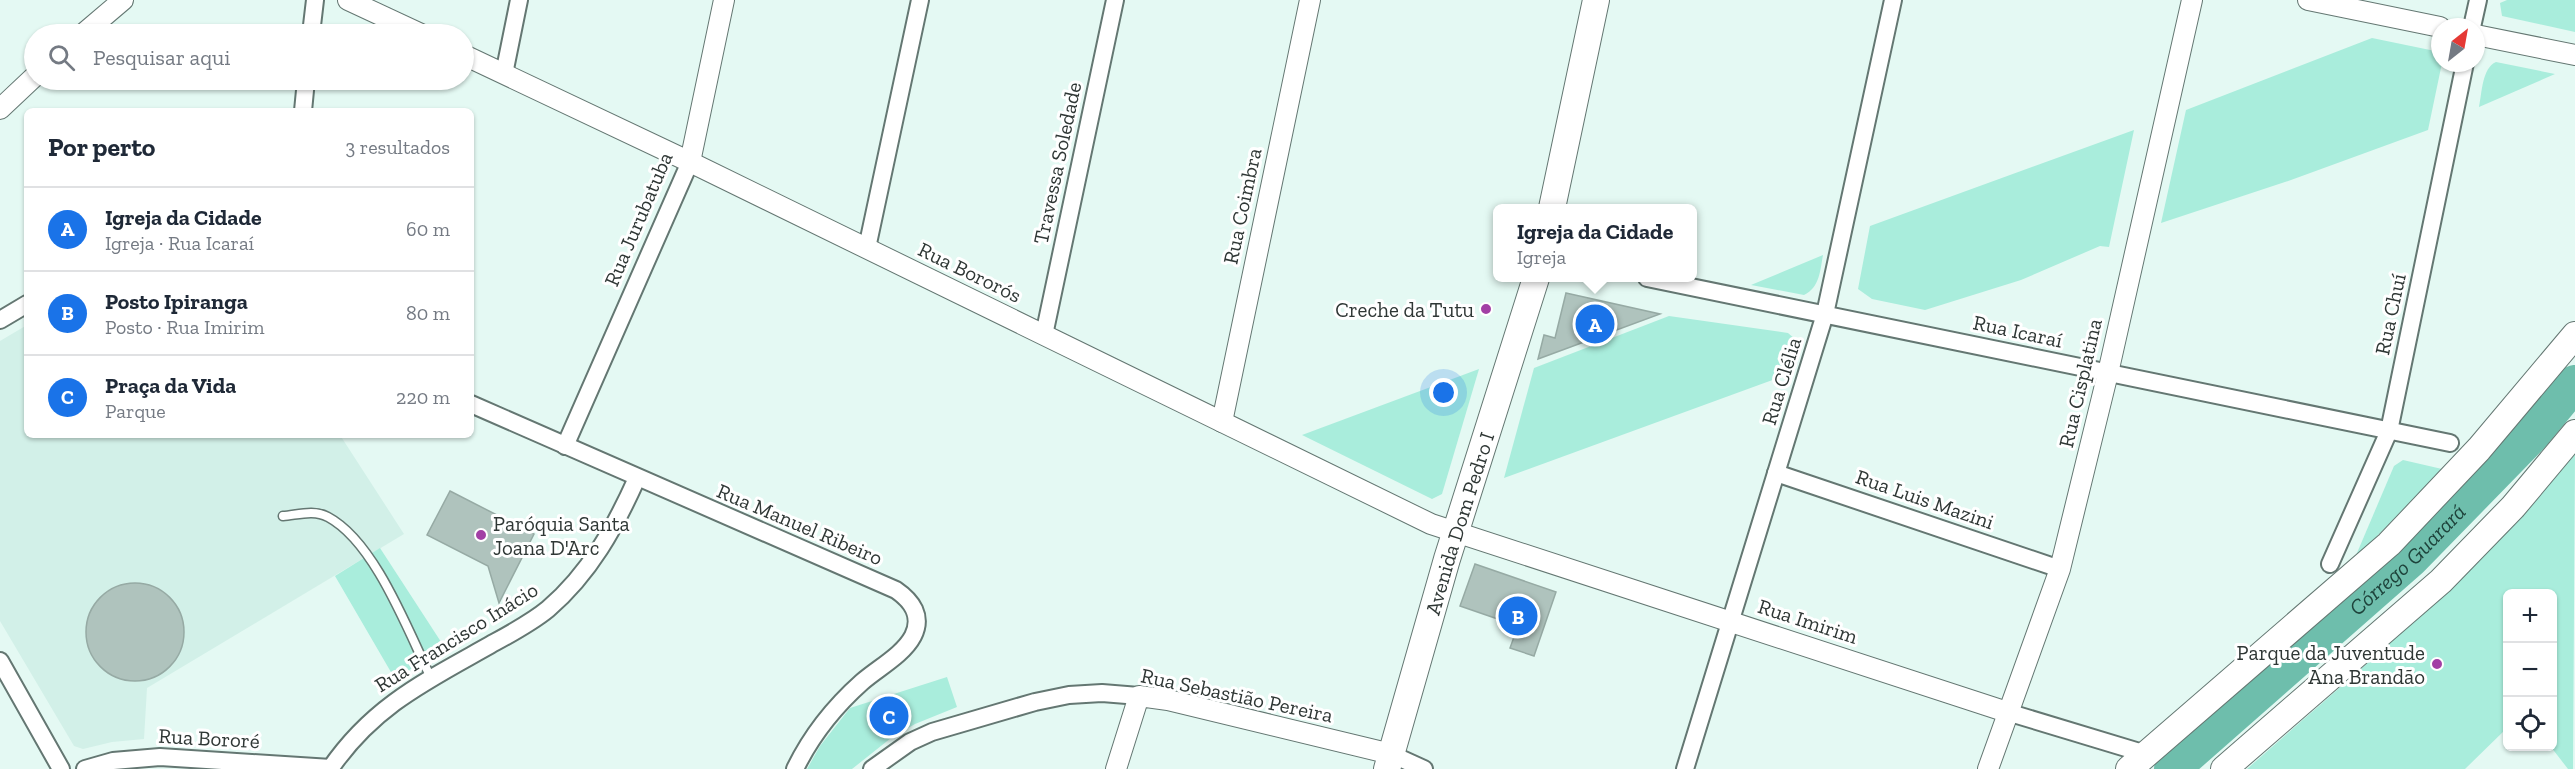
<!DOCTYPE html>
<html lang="pt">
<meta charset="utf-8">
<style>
body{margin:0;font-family:"Zilla Slab",serif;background:#f2f2f3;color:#1f2937}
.controls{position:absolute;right:18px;bottom:18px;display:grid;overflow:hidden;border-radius:9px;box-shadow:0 2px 4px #0004}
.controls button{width:54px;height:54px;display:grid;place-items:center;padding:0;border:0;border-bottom:2px solid #e0e1e3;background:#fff;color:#1f2937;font:30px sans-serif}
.compass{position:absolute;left:2431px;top:18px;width:54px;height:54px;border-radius:50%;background:#fff;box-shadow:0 2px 4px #0004;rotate:31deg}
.you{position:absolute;left:1444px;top:393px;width:21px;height:21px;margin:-15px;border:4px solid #fff;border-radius:50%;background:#1a73e8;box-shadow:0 0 0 9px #1a73e833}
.badge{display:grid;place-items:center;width:39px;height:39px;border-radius:50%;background:#1a73e8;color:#fff;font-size:20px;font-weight:700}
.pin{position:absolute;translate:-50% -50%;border:3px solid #fff;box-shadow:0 2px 6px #0006}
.popup{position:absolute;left:1493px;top:204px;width:204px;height:78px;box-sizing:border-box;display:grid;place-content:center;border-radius:9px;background:#fff;filter:drop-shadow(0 2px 4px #0005);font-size:20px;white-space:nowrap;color:#747a83}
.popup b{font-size:22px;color:#1f2937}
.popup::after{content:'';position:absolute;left:50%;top:100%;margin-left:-12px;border:12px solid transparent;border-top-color:#fff}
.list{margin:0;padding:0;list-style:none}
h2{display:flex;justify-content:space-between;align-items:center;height:78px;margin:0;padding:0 24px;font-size:26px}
h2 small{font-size:20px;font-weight:400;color:#747a83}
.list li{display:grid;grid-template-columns:39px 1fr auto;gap:18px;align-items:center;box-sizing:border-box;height:84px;padding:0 24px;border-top:2px solid #e0e1e3}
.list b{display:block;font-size:22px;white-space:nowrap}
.list p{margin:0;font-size:20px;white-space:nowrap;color:#747a83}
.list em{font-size:20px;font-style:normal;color:#747a83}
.icon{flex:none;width:33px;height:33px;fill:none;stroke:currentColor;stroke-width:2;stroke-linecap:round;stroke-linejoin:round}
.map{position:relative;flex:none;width:2575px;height:769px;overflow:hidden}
.search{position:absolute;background:#fff;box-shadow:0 2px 4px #0004;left:24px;top:24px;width:450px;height:66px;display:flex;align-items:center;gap:15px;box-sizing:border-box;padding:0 21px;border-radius:33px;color:#747a83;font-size:22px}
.panel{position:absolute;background:#fff;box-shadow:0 2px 4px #0004;left:24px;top:108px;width:450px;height:330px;border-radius:9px}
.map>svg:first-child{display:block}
.built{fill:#d2f0e8}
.green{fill:#a9eddc}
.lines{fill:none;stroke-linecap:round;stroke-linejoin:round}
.river{stroke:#6ebeac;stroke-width:36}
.building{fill:#afc3bd;stroke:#96aaa4;stroke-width:1.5}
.service-casing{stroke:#647772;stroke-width:11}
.minor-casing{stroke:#647772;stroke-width:20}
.tertiary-casing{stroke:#647772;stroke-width:22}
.primary-casing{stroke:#647772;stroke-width:28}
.service{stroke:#fff;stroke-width:8}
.minor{stroke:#fff;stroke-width:16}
.tertiary{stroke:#fff;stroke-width:20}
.primary{stroke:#fff;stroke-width:26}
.poi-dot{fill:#a23fa5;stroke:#fff;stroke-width:2}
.labels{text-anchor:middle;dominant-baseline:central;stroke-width:6;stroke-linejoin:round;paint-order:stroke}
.street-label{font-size:21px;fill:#2f3735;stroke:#fff}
.poi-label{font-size:21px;fill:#2f3735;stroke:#fff;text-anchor:end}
.water-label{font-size:22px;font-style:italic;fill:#1e433b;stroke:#fff}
</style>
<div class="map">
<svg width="2575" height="769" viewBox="0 0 2575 769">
<rect width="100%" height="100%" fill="#e4f9f3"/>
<path class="built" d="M 27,325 L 27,435 L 340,435 L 404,534 L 147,688 L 144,739 L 112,742 L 83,749 L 74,746 L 0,621 L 0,341 Z"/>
<g class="green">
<path d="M 2507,0 L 2575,0 L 2575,32 L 2502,16 L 2500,3 Z"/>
<path d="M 2372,38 L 2435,51 L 2440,55 L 2440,63 L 2442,63 L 2428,130 L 2291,180 L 2161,223 L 2186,110 Z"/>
<path d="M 2496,62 L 2555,74 L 2479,107 C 2482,93 2482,68 2496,62 Z"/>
<path d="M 2134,130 L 2109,247 L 2100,246 L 2021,280 L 1925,310 L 1872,299 L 1858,289 L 1870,226 Z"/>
<path d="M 1823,255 C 1820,271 1820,287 1804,295 L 1751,285 Z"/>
<path d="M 1669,316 L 1788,333 L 1795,339 L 1789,374 L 1504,478 L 1534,368 Z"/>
<path d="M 1479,369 L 1442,494 L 1432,499 L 1302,435 Z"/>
<path d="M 2575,453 L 2573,769 L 2568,769 L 2551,747 L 2552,746 L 2552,594 L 2508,594 L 2507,728 L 2465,769 L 2247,769 C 2361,668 2479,572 2575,453 Z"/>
<path d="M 2403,460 L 2442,469 L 2354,560 L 2394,466 Z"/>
<path d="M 380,548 L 445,648 L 430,657 L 424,653 L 417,657 L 417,665 L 395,679 L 335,576 Z"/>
<path d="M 947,677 L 957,707 L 915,724 L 891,738 L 852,769 L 807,769 L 820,746 L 850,708 Z"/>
</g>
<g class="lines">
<path class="river" id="s1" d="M 2172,769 L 2411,559 L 2532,435 L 2575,383"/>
</g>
<g class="building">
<path d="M 1566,293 L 1660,314 L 1538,359 L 1544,335 L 1555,338 Z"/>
<path d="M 450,491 L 534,534 L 499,603 L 488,566 L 427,535 Z"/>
<path d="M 1475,564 L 1556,592 L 1534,656 L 1510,648 L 1518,626 L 1460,606 Z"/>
<circle cx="135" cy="632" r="49"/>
</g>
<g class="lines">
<defs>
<path id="service" d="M 283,516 C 297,515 314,509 328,517 C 375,542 408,631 431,678"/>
<g id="minor">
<path d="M 2472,27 L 2478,0"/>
<path d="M 311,34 L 315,0"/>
<path d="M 504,74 L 519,0"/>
<path d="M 303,111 L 306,80"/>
<path d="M 867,248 L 920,0"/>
<path d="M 1647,278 L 2450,443"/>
<path d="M 0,320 L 27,304"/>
<path d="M 1044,335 L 1115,0"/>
<path d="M 471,404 L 896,590 C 912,601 923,616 913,636 C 903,655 878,668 862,682 C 835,706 811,736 795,769"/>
<path d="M 565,446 L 690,162"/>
<path d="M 1776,473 L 2060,569"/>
<path d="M 2330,564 L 2389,431 L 2465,63"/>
<path d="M 0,661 L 61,769"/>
<path d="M 2007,712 L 2146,754"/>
<path d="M 1391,754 L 1424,769"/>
<path d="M 85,769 L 113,761 L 160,757 L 331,768"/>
<path d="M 330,769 C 373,706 426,681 490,645 C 510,634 531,623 548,609 C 590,573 615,527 637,478"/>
<path d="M 872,769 L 910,742 L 932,732 L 1035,702 L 1069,695 L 1102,693 L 1139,696"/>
<path d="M 1685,769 L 1825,314 L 1893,0"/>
</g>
<g id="tertiary">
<path d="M 348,0 L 421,34"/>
<path d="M 2308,0 L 2440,27"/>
<path d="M 83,34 L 123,0"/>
<path d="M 2476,35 L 2575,55"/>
<path d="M 464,55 L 690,162 L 1431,524 L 2007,712"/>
<path d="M 0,109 L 34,77"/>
<path d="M 690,162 L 724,0"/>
<path d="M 1222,422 L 1310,0"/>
<path d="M 1116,769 L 1139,696 L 1168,700 L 1391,754"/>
<path d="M 1988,769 L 2060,569 L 2108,373 L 2192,0"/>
</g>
<g id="primary">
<path d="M 1552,208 L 1596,0"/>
<path id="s2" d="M 1387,769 L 1447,559 L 1536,278"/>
<path d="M 2129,769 L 2389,544 L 2479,449 L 2575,335"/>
<path d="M 2224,769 L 2441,581 L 2513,507 L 2575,433"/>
</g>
</defs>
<use href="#service" class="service-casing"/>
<use href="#minor" class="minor-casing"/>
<use href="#tertiary" class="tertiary-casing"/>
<use href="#primary" class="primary-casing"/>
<use href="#service" class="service"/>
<use href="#minor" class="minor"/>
<use href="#tertiary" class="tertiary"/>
<use href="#primary" class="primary"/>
</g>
<g class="poi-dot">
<circle cx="1486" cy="309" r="6"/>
<circle cx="481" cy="535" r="6"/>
<circle cx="2437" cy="664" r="6"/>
</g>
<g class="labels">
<g class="street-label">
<text transform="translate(1057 163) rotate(-78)">Travessa Soledade</text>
<text transform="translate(1242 206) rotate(-78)">Rua Coimbra</text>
<text transform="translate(638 219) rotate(-67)">Rua Jurubatuba</text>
<text transform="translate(970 272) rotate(26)">Rua Bororós</text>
<text transform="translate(2390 314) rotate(-78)">Rua Chuí</text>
<text transform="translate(2018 331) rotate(12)">Rua Icaraí</text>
<text transform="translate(1781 381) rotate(-73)">Rua Clélia</text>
<text transform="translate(2080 383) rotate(-77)">Rua Cisplatina</text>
<text transform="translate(1925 499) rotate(19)">Rua Luis Mazini</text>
<text stroke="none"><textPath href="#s2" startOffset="256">Avenida Dom Pedro I</textPath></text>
<text transform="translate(800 524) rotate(23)">Rua Manuel Ribeiro</text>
<text transform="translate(1808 621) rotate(18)">Rua Imirim</text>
<text transform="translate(456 637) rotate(-32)">Rua Francisco Inácio</text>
<text transform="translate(1237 695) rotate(12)">Rua Sebastião Pereira</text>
<text transform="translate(209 738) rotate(3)">Rua Bororé</text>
</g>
<g class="poi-label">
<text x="1474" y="309">Creche da Tutu</text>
<text x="493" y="523" text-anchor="start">Paróquia Santa<tspan x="493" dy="24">Joana D'Arc</tspan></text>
<text x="2425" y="652">Parque da Juventude<tspan x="2425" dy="24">Ana Brandão</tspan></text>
</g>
<g class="water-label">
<text stroke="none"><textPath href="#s1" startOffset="315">Córrego Guarará</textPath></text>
</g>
</g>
</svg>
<div class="controls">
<button>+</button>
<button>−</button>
<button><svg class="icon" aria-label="locate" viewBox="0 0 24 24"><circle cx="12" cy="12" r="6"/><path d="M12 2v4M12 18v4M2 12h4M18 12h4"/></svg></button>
</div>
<svg class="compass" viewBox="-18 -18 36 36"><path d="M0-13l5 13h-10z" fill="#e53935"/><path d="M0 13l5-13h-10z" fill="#747a83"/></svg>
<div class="you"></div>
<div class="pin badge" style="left:1595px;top:324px">A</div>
<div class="popup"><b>Igreja da Cidade</b>Igreja</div>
<div class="pin badge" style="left:1518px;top:616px">B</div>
<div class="pin badge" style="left:889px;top:716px">C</div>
<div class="search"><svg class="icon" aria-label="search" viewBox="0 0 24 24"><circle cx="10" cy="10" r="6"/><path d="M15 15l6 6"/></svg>Pesquisar aqui</div>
<section class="panel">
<h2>Por perto<small>3 resultados</small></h2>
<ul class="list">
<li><span class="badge">A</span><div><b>Igreja da Cidade</b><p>Igreja · Rua Icaraí</p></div><em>60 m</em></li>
<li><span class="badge">B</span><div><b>Posto Ipiranga</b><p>Posto · Rua Imirim</p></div><em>80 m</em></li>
<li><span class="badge">C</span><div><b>Praça da Vida</b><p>Parque</p></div><em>220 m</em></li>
</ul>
</section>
</div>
